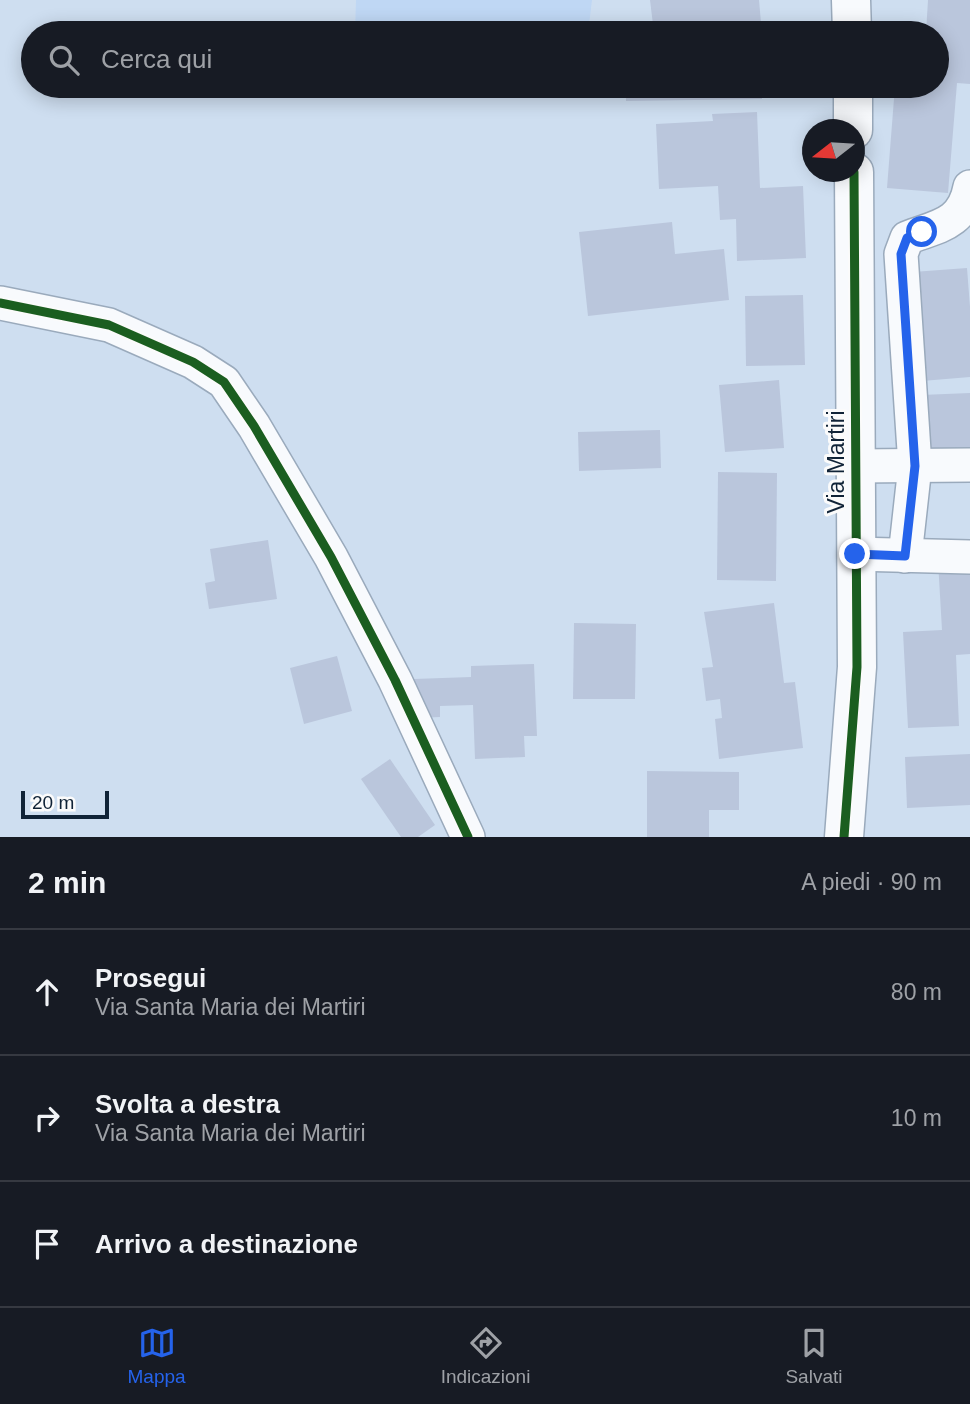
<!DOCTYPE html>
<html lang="it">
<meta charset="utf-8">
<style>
body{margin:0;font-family:Helvetica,sans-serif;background:#242831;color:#f1f3f6}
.compass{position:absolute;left:802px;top:119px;width:63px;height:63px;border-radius:50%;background:#171b24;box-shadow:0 4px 18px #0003;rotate:253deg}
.scale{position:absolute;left:21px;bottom:18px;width:88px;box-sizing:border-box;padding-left:7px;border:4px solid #102337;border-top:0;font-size:19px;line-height:24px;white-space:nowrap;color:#102337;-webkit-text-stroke:5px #fbfbfb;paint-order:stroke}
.stop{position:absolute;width:21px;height:21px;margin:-16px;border:5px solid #2563eb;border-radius:50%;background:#fff}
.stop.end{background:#2563eb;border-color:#fff;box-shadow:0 2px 7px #0008}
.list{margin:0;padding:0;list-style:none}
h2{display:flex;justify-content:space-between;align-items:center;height:91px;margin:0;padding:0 28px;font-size:30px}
h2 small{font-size:23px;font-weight:400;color:#9ea1a6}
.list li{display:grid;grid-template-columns:46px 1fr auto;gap:21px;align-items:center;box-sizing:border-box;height:126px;padding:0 28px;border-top:2px solid #363941}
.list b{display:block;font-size:26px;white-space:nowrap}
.list p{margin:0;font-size:23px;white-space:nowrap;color:#9ea1a6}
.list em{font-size:23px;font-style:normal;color:#9ea1a6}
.icon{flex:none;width:38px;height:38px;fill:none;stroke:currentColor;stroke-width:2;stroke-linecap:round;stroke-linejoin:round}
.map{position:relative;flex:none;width:970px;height:837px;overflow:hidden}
.search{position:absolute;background:#171b24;box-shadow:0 4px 18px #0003;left:21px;right:21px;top:21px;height:77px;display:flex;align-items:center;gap:18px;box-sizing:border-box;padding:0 24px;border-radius:38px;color:#9ea1a6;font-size:26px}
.sheet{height:469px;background:#171b24}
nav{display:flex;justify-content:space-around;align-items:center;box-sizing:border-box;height:98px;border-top:2px solid #363941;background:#171b24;font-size:19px;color:#9ea1a6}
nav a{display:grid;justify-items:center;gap:4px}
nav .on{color:#2563eb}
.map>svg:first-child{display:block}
.built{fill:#bfd7f4}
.building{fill:#bac6dc}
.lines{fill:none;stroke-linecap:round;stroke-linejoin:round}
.street-casing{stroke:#9aaabc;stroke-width:36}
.primary-casing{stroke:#9aaabc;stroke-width:41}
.street{stroke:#f8fafd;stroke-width:33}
.primary{stroke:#f8fafd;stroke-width:38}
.cycleway-casing{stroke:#fbfbfb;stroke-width:13}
.cycleway{stroke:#1b5e20;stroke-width:9}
.route{stroke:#2563eb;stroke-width:9}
.labels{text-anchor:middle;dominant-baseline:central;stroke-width:6;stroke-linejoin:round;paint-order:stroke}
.street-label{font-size:23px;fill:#102337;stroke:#fbfbfb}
</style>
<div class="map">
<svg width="970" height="837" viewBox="0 0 970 837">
<rect width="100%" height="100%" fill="#cedef0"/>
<path class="built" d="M 356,0 L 592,0 L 588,33 L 355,33 Z"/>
<g class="building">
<path d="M 650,0 L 759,0 L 761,23 L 654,33 Z"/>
<path d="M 928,0 L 970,0 L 970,84 L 957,83 L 948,193 L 887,188 L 895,86 L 937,86 L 937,33 L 926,33 Z"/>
<path d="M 626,86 L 762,86 L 762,99 L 626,101 Z"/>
<path d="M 757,112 L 760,188 L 803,186 L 806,258 L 737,261 L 736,219 L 720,220 L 718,186 L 659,189 L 656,124 L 713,121 L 712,114 Z"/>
<path d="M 672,222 L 675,254 L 724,249 L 729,300 L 588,316 L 579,232 Z"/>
<path d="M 967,268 L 970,307 L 970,377 L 922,381 L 913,272 Z"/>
<path d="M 803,295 L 805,365 L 746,366 L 745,296 Z"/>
<path d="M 779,380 L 784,448 L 725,452 L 719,385 Z"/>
<path d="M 970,393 L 970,457 L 924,459 L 921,395 Z"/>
<path d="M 660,430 L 661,468 L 579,471 L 578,432 Z"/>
<path d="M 718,472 L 777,473 L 776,581 L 717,580 Z"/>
<path d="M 268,540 L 277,599 L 209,609 L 205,583 L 215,581 L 210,549 Z"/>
<path d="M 970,560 L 970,654 L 956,655 L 959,726 L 908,728 L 903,632 L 942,630 L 938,561 Z"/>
<path d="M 774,603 L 784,683 L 795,682 L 803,748 L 719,759 L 715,719 L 722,718 L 720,699 L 706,701 L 702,668 L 713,667 L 704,612 Z"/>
<path d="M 574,623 L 636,624 L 635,699 L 573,699 Z"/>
<path d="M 337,656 L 352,711 L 304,724 L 290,668 Z"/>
<path d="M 534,664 L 537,736 L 524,736 L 525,757 L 475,759 L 473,705 L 440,706 L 440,717 L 416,718 L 414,679 L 471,677 L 471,666 Z"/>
<path d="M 970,754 L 970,805 L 907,808 L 905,757 Z"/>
<path d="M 390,759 L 435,825 L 418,837 L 401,837 L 361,779 Z"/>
<path d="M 647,771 L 739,772 L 739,810 L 709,810 L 709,837 L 647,837 Z"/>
</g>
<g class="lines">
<defs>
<g id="street">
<path d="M 0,303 L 109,325 L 193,362 L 224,382 L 254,426 L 331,557 L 395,680 L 468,837"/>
<path d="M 856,466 L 970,465"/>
<path d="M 855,554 L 970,557"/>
<path d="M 905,556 L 915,466 L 901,254 L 907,238 C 937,226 963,225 970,187"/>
</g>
<g id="primary">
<path d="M 851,0 L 852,33"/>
<path d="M 853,86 L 853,130"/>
<path d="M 844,837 L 857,667 L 854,172"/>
</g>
</defs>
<use href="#street" class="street-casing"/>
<use href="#primary" class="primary-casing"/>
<use href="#street" class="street"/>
<use href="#primary" class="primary"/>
<defs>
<g id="cycleway">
<path d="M 0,303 L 109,325 L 193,362 L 224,382 L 254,426 L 331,557 L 395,680 L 468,837"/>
<path d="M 844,837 L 857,667 L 854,172"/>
</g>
</defs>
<use href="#cycleway" class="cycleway-casing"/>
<use href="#cycleway" class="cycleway"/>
</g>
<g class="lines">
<path class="route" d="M 855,554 L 905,556 L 915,466 L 901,254 L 907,238 L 922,232"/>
</g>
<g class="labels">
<g class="street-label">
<text transform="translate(836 462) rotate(-90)">Via Martiri</text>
</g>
</g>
</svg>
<svg class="compass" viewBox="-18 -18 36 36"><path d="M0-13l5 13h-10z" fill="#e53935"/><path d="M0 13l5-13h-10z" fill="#9ea1a6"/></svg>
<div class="scale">20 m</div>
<div class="stop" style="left:922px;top:232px"></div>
<div class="stop end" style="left:855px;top:554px"></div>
<div class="search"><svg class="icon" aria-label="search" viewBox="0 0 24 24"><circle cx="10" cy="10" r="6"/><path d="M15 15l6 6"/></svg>Cerca qui</div>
</div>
<section class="sheet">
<h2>2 min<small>A piedi · 90 m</small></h2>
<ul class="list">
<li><svg class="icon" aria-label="ahead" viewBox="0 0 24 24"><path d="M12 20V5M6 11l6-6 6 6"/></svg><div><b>Prosegui</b><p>Via Santa Maria dei Martiri</p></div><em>80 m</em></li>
<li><svg class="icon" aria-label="right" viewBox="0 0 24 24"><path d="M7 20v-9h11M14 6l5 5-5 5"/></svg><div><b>Svolta a destra</b><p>Via Santa Maria dei Martiri</p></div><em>10 m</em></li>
<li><svg class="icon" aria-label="arrive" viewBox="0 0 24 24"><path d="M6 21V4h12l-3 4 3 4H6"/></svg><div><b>Arrivo a destinazione</b></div></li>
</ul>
</section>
<nav>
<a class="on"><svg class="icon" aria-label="map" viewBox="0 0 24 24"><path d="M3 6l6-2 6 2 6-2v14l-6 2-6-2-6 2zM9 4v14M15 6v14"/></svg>Mappa</a>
<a><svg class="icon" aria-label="directions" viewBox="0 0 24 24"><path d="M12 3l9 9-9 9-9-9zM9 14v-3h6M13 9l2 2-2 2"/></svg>Indicazioni</a>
<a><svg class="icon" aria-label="saved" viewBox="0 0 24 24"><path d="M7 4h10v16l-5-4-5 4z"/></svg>Salvati</a>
</nav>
